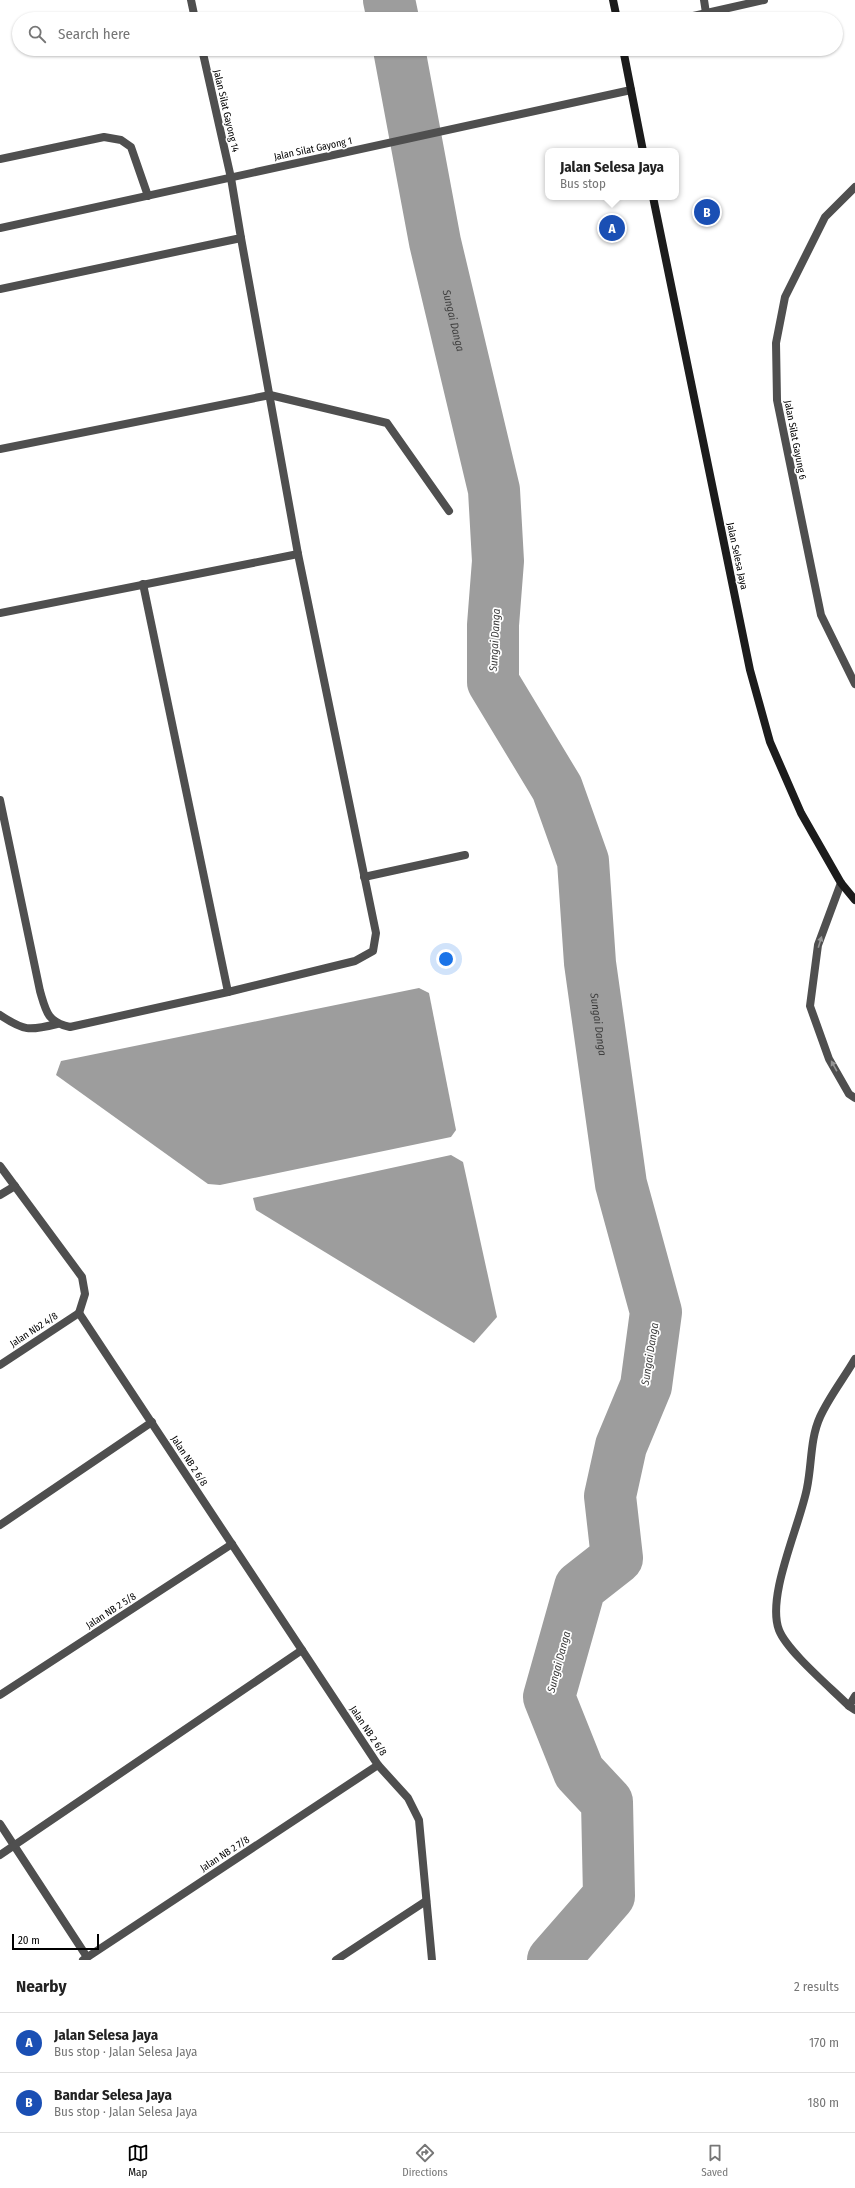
<!DOCTYPE html>
<meta charset="utf-8">
<style>
body{margin:0;font-family:"Fira Sans Condensed",sans-serif;background:#f2f2f2;color:#222}
.scale{position:absolute;left:12px;bottom:10px;width:87px;box-sizing:border-box;padding-left:4px;border:2px solid #000;border-top:0;font-size:11px;line-height:14px;white-space:nowrap;color:#000;-webkit-text-stroke:3px #fff;paint-order:stroke}
.you{position:absolute;left:446px;top:959px;width:14px;height:14px;margin:-10px;border:3px solid #fff;border-radius:50%;background:#1a73e8;box-shadow:0 0 0 6px #1a73e833}
.badge{display:grid;place-items:center;width:26px;height:26px;border-radius:50%;background:#000;color:#fff;font-size:13px;font-weight:700}
.pin{position:absolute;translate:-50% -50%;border:2px solid #fff;box-shadow:0 1px 4px #0006}
.popup{position:absolute;left:545px;top:148px;width:134px;height:52px;box-sizing:border-box;display:grid;place-content:center;border-radius:8px;background:#fff;filter:drop-shadow(0 1px 3px #0005);font-size:13px;white-space:nowrap;color:#767676}
.popup b{font-size:15px;color:#222}
.popup::after{content:'';position:absolute;left:50%;top:100%;margin-left:-8px;border:8px solid transparent;border-top-color:#fff}
.list{margin:0;padding:0;list-style:none}
h2{display:flex;justify-content:space-between;align-items:center;height:52px;margin:0;padding:0 16px;font-size:17px}
h2 small{font-size:13px;font-weight:400;color:#767676}
.list li{display:grid;grid-template-columns:26px 1fr auto;gap:12px;align-items:center;box-sizing:border-box;height:60px;padding:0 16px;border-top:1px solid #e0e0e0}
.list b{display:block;font-size:15px;white-space:nowrap}
.list p{margin:0;font-size:13px;white-space:nowrap;color:#767676}
.list em{font-size:13px;font-style:normal;color:#767676}
.icon{flex:none;width:22px;height:22px;fill:none;stroke:currentColor;stroke-width:2;stroke-linecap:round;stroke-linejoin:round}
.map{position:relative;flex:none;width:855px;height:1960px;overflow:hidden}
.search{position:absolute;background:#fff;box-shadow:0 1px 3px #0004;left:12px;right:12px;top:12px;height:44px;display:flex;align-items:center;gap:10px;box-sizing:border-box;padding:0 14px;border-radius:22px;color:#767676;font-size:15px}
.sheet{height:172px;background:#fff}
nav{display:flex;justify-content:space-around;align-items:center;box-sizing:border-box;height:56px;border-top:1px solid #e0e0e0;background:#fff;font-size:11px;color:#767676}
nav a{display:grid;justify-items:center;gap:2px}
nav .on{color:#000}
.map>svg:first-child{display:block}
.water{fill:#9d9d9d}
.lines{fill:none;stroke-linecap:round;stroke-linejoin:round}
.river{stroke:#9d9d9d;stroke-width:52}
.lane{stroke:#4f4f4f;stroke-width:8}
.street{stroke:#4f4f4f;stroke-width:8}
.secondary{stroke:#1c1c1c;stroke-width:8}
.oneway{fill:#959595}
.labels{text-anchor:middle;dominant-baseline:central;stroke-width:3.5;stroke-linejoin:round;paint-order:stroke}
.street-label{font-size:10px;fill:#000;stroke:#fff}
.water-label{font-size:11px;font-style:italic;fill:#3e3e3e;stroke:#fff}
</style>
<div class="map">
<svg width="855" height="1960" viewBox="0 0 855 1960">
<rect width="100%" height="100%" fill="#fff"/>
<g class="water">
<path d="M 419,988 L 429,993 L 456,1130 L 451,1137 L 220,1185 L 208,1184 L 56,1075 L 61,1061 Z"/>
<path d="M 451,1155 L 463,1162 L 497,1317 L 474,1343 L 256,1210 L 253,1198 Z"/>
</g>
<g class="lines">
<g class="river">
<path d="M 389,0 L 393,19"/>
<path id="s1" d="M 399,49 L 435,242 L 494,490 L 498,561 L 493,625 L 493,682 L 557,788 L 583,861 L 590,963 L 621,1184 L 656,1312 L 646,1386 L 621,1446 L 610,1496 L 617,1558 L 580,1587 L 549,1697 L 579,1772 L 607,1802 L 609,1896 L 553,1960"/>
</g>
<g class="lane">
<path d="M 0,159 L 104,137 L 121,140 L 131,147 L 148,196"/>
<path d="M 0,449 L 270,395 L 387,423 L 449,511"/>
<path d="M 143,584 L 228,992"/>
<path d="M 364,877 L 465,855"/>
<path d="M 841,883 L 818,945 L 810,1006 L 829,1059 L 849,1094 L 855,1098"/>
<path d="M 0,1015 C 24,1031 29,1031 57,1024"/>
<path d="M 0,1166 L 82,1277 L 85,1294 L 79,1313"/>
<path d="M 0,1195 L 15,1186"/>
<path d="M 855,1359 C 844,1378 829,1397 820,1417 C 810,1439 812,1464 807,1488 C 800,1525 766,1596 779,1630 C 787,1651 831,1688 849,1706 L 855,1696"/>
<path d="M 0,1525 L 152,1422"/>
<path d="M 378,1765 L 408,1798 L 419,1820 L 432,1960"/>
<path d="M 0,1824 L 87,1957"/>
<path d="M 0,1855 L 302,1650"/>
<path d="M 336,1960 L 426,1901"/>
</g>
<g class="street">
<path d="M 191,0 L 195,19"/>
<path d="M 704,0 L 706,13"/>
<path d="M 680,19 L 764,0"/>
<path d="M 855,187 L 825,217 L 785,297 L 776,343 L 777,400 L 821,615 L 855,684"/>
<path d="M 0,228 L 631,90"/>
<path d="M 0,289 L 241,238 L 231,178 L 202,49"/>
<path d="M 0,613 L 298,554"/>
<path d="M 0,800 L 40,991 C 46,1011 47,1022 70,1027 L 228,992 L 355,961 L 373,951 L 376,933 L 298,554 L 241,238"/>
<path d="M 0,1365 L 79,1313 L 378,1765 L 83,1960"/>
<path d="M 0,1695 L 232,1544"/>
<path d="M 849,1706 L 855,1710"/>
</g>
<g class="secondary">
<path d="M 613,0 L 617,19"/>
<path d="M 623,49 L 643,151"/>
<path d="M 653,197 L 750,670 L 770,742 L 801,813 L 841,883 L 855,900"/>
</g>
</g>
<defs><path id="oneway-solid" d="M-6-.8H1V-3.2L6.5 0L1 3.2V.8H-6Z"/></defs>
<g class="oneway">
<use href="#oneway-solid" transform="translate(820 942) rotate(-73)"/>
<use href="#oneway-solid" transform="translate(834 1066) rotate(-119)"/>
</g>
<g class="labels">
<g class="street-label">
<text transform="translate(226 111) rotate(77)">Jalan Silat Gayong 14</text>
<text transform="translate(313 149) rotate(-12)">Jalan Silat Gayong 1</text>
<text transform="translate(795 440) rotate(79)">Jalan Silat Gayung 6</text>
<text transform="translate(737 556) rotate(78)">Jalan Selesa Jaya</text>
<text transform="translate(34 1330) rotate(-33)">Jalan Nb2 4/8</text>
<text transform="translate(189 1461) rotate(57)">Jalan NB 2 6/8</text>
<text transform="translate(111 1611) rotate(-33)">Jalan NB 2 5/8</text>
<text transform="translate(368 1731) rotate(56)">Jalan NB 2 6/8</text>
<text transform="translate(225 1854) rotate(-33)">Jalan NB 2 7/8</text>
</g>
<g class="water-label">
<text stroke="none"><textPath href="#s1" startOffset="277">Sungai Danga</textPath></text>
<text transform="translate(495 640) rotate(-87)">Sungai Danga</text>
<text stroke="none"><textPath href="#s1" startOffset="1009">Sungai Danga</textPath></text>
<text transform="translate(650 1354) rotate(-81)">Sungai Danga</text>
<text transform="translate(559 1662) rotate(-75)">Sungai Danga</text>
</g>
</g>
</svg>
<div class="scale">20 m</div>
<div class="you"></div>
<div class="pin badge" style="left:612px;top:228px;background:#1a4fb4">A</div>
<div class="popup"><b>Jalan Selesa Jaya</b>Bus stop</div>
<div class="pin badge" style="left:707px;top:212px;background:#1a4fb4">B</div>
<div class="search"><svg class="icon" aria-label="search" viewBox="0 0 24 24"><circle cx="10" cy="10" r="6"/><path d="M15 15l6 6"/></svg>Search here</div>
</div>
<section class="sheet">
<h2>Nearby<small>2 results</small></h2>
<ul class="list">
<li><span class="badge" style="background:#1a4fb4">A</span><div><b>Jalan Selesa Jaya</b><p>Bus stop · Jalan Selesa Jaya</p></div><em>170 m</em></li>
<li><span class="badge" style="background:#1a4fb4">B</span><div><b>Bandar Selesa Jaya</b><p>Bus stop · Jalan Selesa Jaya</p></div><em>180 m</em></li>
</ul>
</section>
<nav>
<a class="on"><svg class="icon" aria-label="map" viewBox="0 0 24 24"><path d="M3 6l6-2 6 2 6-2v14l-6 2-6-2-6 2zM9 4v14M15 6v14"/></svg>Map</a>
<a><svg class="icon" aria-label="directions" viewBox="0 0 24 24"><path d="M12 3l9 9-9 9-9-9zM9 14v-3h6M13 9l2 2-2 2"/></svg>Directions</a>
<a><svg class="icon" aria-label="saved" viewBox="0 0 24 24"><path d="M7 4h10v16l-5-4-5 4z"/></svg>Saved</a>
</nav>
